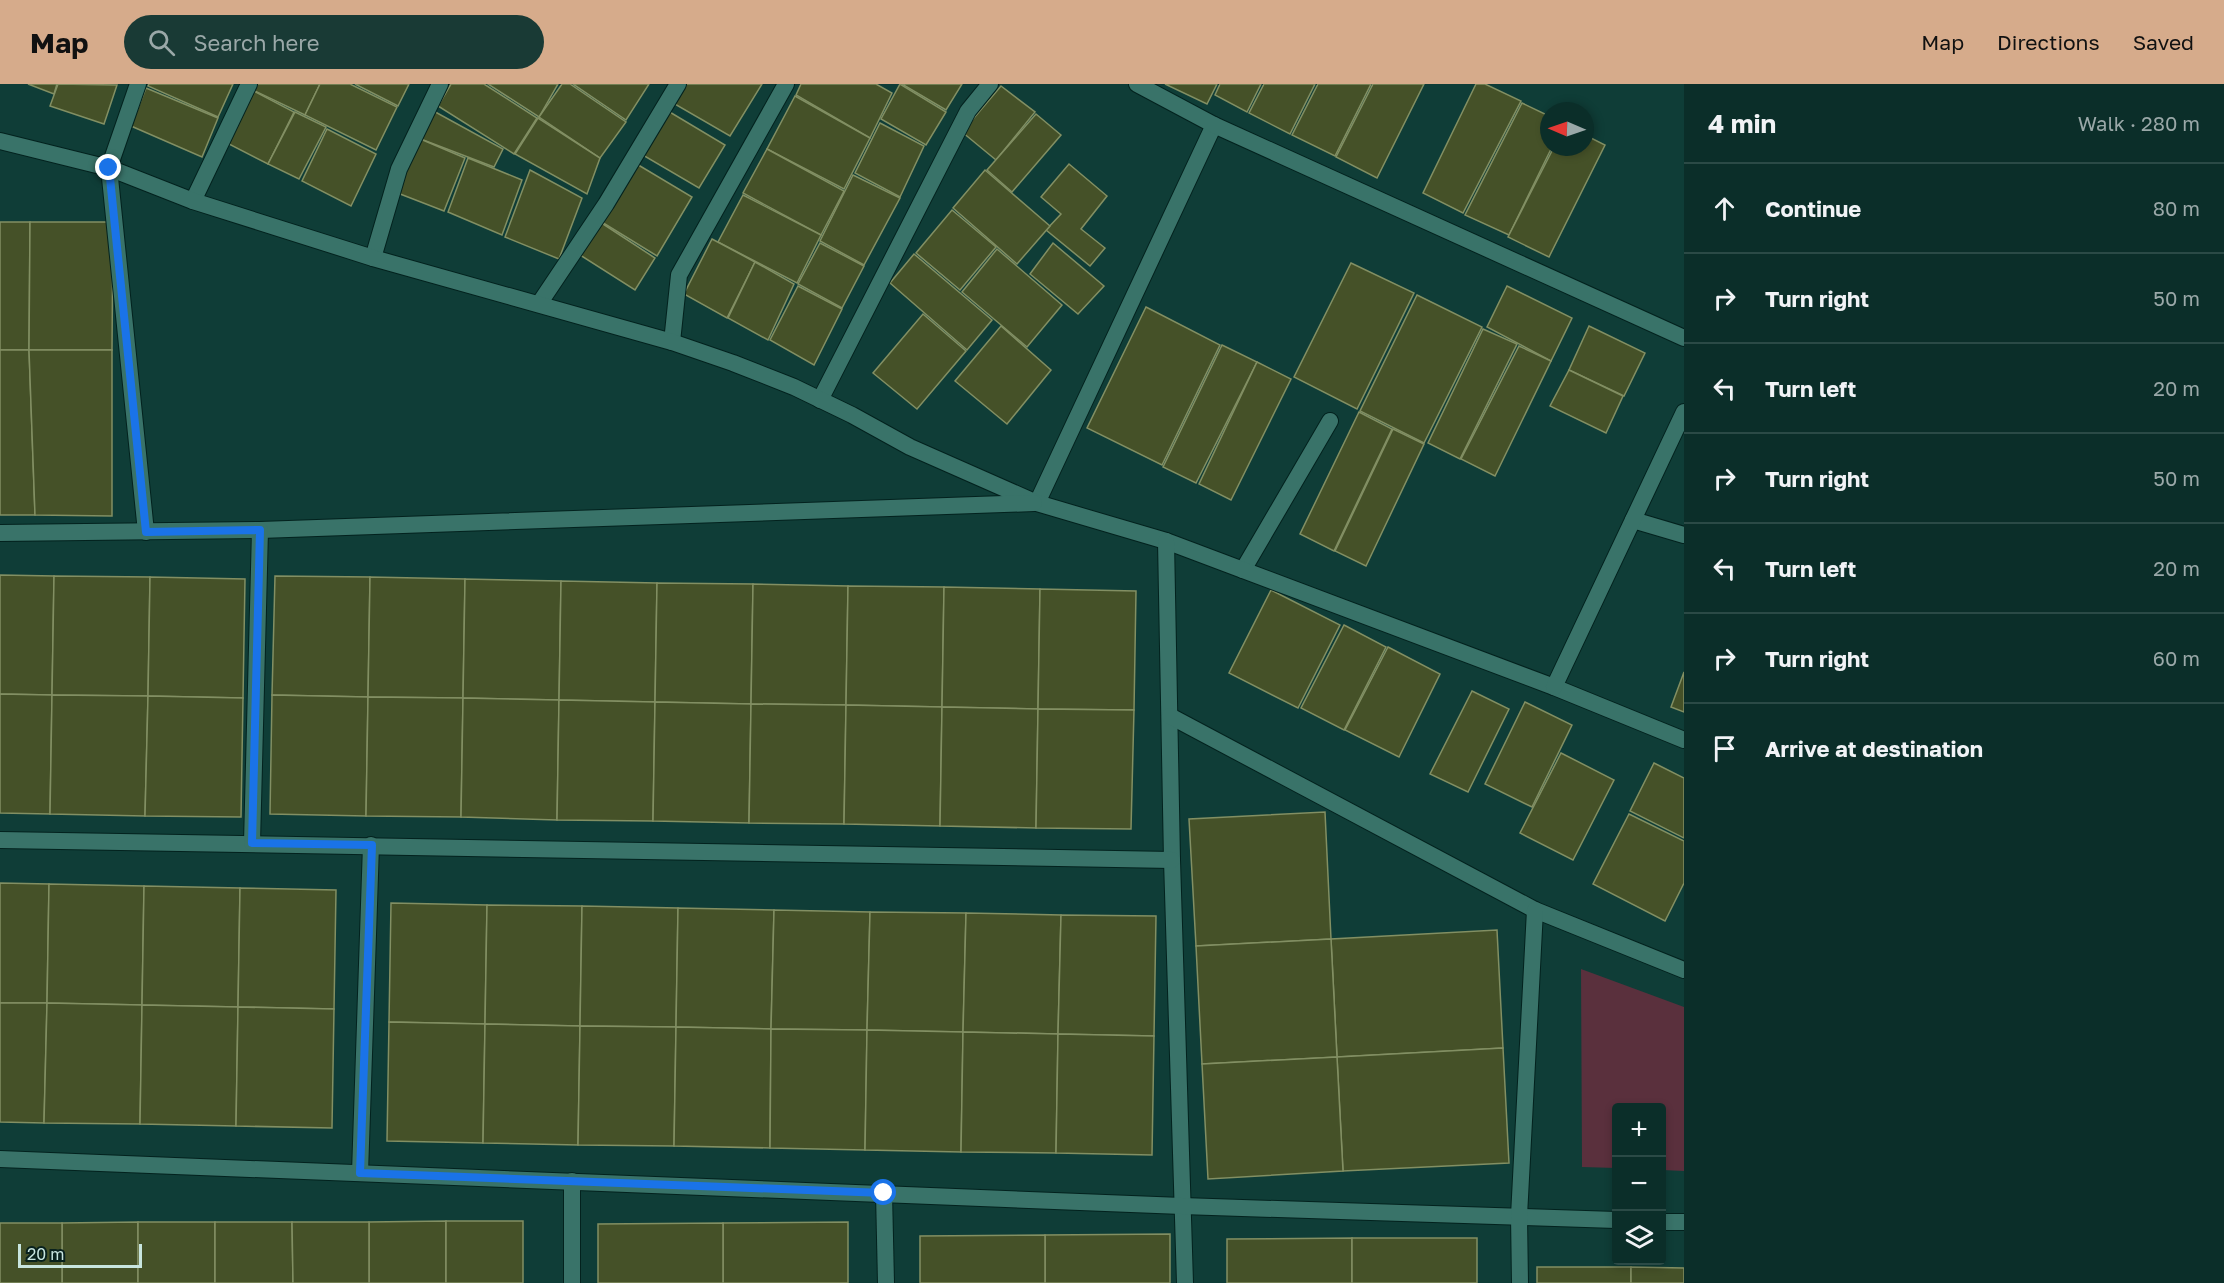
<!DOCTYPE html>
<meta charset="utf-8">
<style>
body{margin:0;font-family:"Golos Text",sans-serif;background:#193a35;color:#f1f3f6}
.controls{position:absolute;right:18px;bottom:18px;display:grid;overflow:hidden;border-radius:6px;box-shadow:0 3px 9px #0003}
.controls button{width:54px;height:54px;display:grid;place-items:center;padding:0;border:0;border-bottom:2px solid #2b4a46;background:#0b2e29;color:#f1f3f6;font:30px sans-serif}
.compass{position:absolute;left:1540px;top:18px;width:54px;height:54px;border-radius:50%;background:#0b2e29;box-shadow:0 3px 9px #0003;rotate:272deg}
.scale{position:absolute;left:18px;bottom:15px;width:124px;box-sizing:border-box;padding-left:6px;border:3px solid #c8e5df;border-top:0;font-size:16px;line-height:21px;white-space:nowrap;color:#c8e5df;-webkit-text-stroke:4px #08211d;paint-order:stroke}
.stop{position:absolute;width:18px;height:18px;margin:-14px;border:4px solid #1a73e8;border-radius:50%;background:#fff}
.stop.end{background:#1a73e8;border-color:#fff;box-shadow:0 2px 6px #0008}
.list{margin:0;padding:0;list-style:none}
h2{display:flex;justify-content:space-between;align-items:center;height:78px;margin:0;padding:0 24px;font-size:26px}
h2 small{font-size:20px;font-weight:400;color:#9aa8a8}
.list li{display:grid;grid-template-columns:39px 1fr auto;gap:18px;align-items:center;box-sizing:border-box;height:90px;padding:0 24px;border-top:2px solid #2b4a46}
.list b{display:block;font-size:22px;white-space:nowrap}
.list em{font-size:20px;font-style:normal;color:#9aa8a8}
.icon{flex:none;width:33px;height:33px;fill:none;stroke:currentColor;stroke-width:2;stroke-linecap:round;stroke-linejoin:round}
.map{position:relative;flex:none;width:1684px;height:1199px;overflow:hidden}
header{display:flex;align-items:center;gap:36px;box-sizing:border-box;height:84px;padding:0 30px;background:#d6ab8b;color:#111}
header strong{font-size:28px}
nav{display:flex;gap:33px;margin-inline-start:auto;font-size:21px}
.search{width:420px;height:54px;background:#193a35;display:flex;align-items:center;gap:15px;box-sizing:border-box;padding:0 21px;border-radius:33px;color:#9aa8a8;font-size:22px}
main{display:flex}
aside{flex:1;background:#0b2e29}
.map>svg:first-child{display:block}
.green{fill:#5a303d}
.building{fill:#455128;stroke:#828f63;stroke-width:1.5}
.lines{fill:none;stroke-linecap:round;stroke-linejoin:round}
.service-casing{stroke:#03221e;stroke-width:18}
.pedestrian-casing{stroke:#03221e;stroke-width:18}
.minor-casing{stroke:#03221e;stroke-width:18}
.service{stroke:#397369;stroke-width:16}
.pedestrian{stroke:#397369;stroke-width:16}
.minor{stroke:#397369;stroke-width:16}
.route{stroke:#1a73e8;stroke-width:8}
</style>
<header>
<strong>Map</strong>
<div class="search"><svg class="icon" aria-label="search" viewBox="0 0 24 24"><circle cx="10" cy="10" r="6"/><path d="M15 15l6 6"/></svg>Search here</div>
<nav><a>Map</a><a>Directions</a><a>Saved</a></nav>
</header>
<main>
<div class="map">
<svg width="1684" height="1199" viewBox="0 0 1684 1199">
<rect width="100%" height="100%" fill="#0f3d37"/>
<path class="green" d="M 1581,885 L 1684,923 L 1684,1087 L 1662,1086 L 1662,1024 L 1616,1024 L 1616,1084 L 1582,1083 Z"/>
<g class="building">
<path d="M 28,0 L 57,0 L 54,10 Z"/>
<path d="M 58,0 L 117,1 L 104,40 L 50,22 Z"/>
<path d="M 149,0 L 233,0 L 218,33 L 148,2 Z"/>
<path d="M 256,0 L 320,0 L 305,31 L 253,6 Z"/>
<path d="M 320,0 L 350,0 L 397,23 L 376,66 L 305,31 Z"/>
<path d="M 355,0 L 409,0 L 398,22 Z"/>
<path d="M 451,0 L 484,0 L 537,34 L 514,70 L 438,22 Z"/>
<path d="M 488,0 L 558,0 L 539,33 Z"/>
<path d="M 562,0 L 570,0 L 626,38 L 600,74 L 539,33 Z"/>
<path d="M 573,0 L 649,0 L 626,36 Z"/>
<path d="M 685,0 L 762,0 L 730,52 L 673,19 Z"/>
<path d="M 801,0 L 876,0 L 892,9 L 870,54 L 796,11 Z"/>
<path d="M 900,0 L 946,28 L 926,61 L 881,35 Z"/>
<path d="M 902,0 L 962,0 L 946,26 Z"/>
<path d="M 1165,0 L 1217,0 L 1207,20 Z"/>
<path d="M 1220,0 L 1261,0 L 1247,28 L 1215,11 Z"/>
<path d="M 1264,0 L 1315,0 L 1290,50 L 1249,29 Z"/>
<path d="M 1318,0 L 1371,0 L 1335,72 L 1292,51 Z"/>
<path d="M 1373,0 L 1424,0 L 1377,94 L 1336,73 Z"/>
<path d="M 1476,0 L 1485,0 L 1521,17 L 1463,129 L 1423,109 Z"/>
<path d="M 1001,2 L 1035,28 L 996,76 L 962,48 Z"/>
<path d="M 146,4 L 218,34 L 202,73 L 131,42 Z"/>
<path d="M 252,6 L 294,28 L 268,80 L 225,58 Z"/>
<path d="M 795,12 L 870,54 L 844,105 L 767,65 Z"/>
<path d="M 1522,19 L 1549,32 L 1549,63 L 1552,63 L 1509,151 L 1465,131 Z"/>
<path d="M 428,24 L 503,65 L 494,83 L 418,54 Z"/>
<path d="M 668,27 L 725,61 L 699,104 L 641,70 Z"/>
<path d="M 295,28 L 326,43 L 299,95 L 268,80 Z"/>
<path d="M 1036,30 L 1061,51 L 1012,108 L 987,86 Z"/>
<path d="M 538,34 L 600,74 L 587,110 L 515,70 Z"/>
<path d="M 880,39 L 924,62 L 900,113 L 855,89 Z"/>
<path d="M 327,45 L 376,70 L 351,122 L 302,97 Z"/>
<path d="M 1585,51 L 1605,61 L 1549,173 L 1508,153 L 1554,63 L 1585,63 Z"/>
<path d="M 418,54 L 465,74 L 444,127 L 395,108 Z"/>
<path d="M 767,65 L 844,107 L 821,151 L 743,109 Z"/>
<path d="M 468,74 L 522,96 L 502,151 L 448,128 Z"/>
<path d="M 635,79 L 692,113 L 657,172 L 600,137 Z"/>
<path d="M 1069,80 L 1107,112 L 1081,145 L 1105,164 L 1090,182 L 1046,146 L 1061,130 L 1041,113 Z"/>
<path d="M 530,86 L 582,114 L 559,175 L 505,153 Z"/>
<path d="M 985,86 L 1050,142 L 1017,180 L 953,124 Z"/>
<path d="M 853,91 L 900,114 L 864,181 L 820,157 Z"/>
<path d="M 743,111 L 821,151 L 797,199 L 718,158 Z"/>
<path d="M 952,126 L 996,163 L 960,206 L 916,169 Z"/>
<path d="M 0,138 L 30,138 L 29,266 L 0,266 Z"/>
<path d="M 30,138 L 113,138 L 112,266 L 29,266 Z"/>
<path d="M 600,138 L 655,174 L 635,206 L 580,171 Z"/>
<path d="M 712,155 L 755,178 L 727,234 L 684,210 Z"/>
<path d="M 820,159 L 864,182 L 842,224 L 798,200 Z"/>
<path d="M 1053,159 L 1104,202 L 1078,230 L 1030,190 Z"/>
<path d="M 997,165 L 1062,221 L 1027,263 L 962,208 Z"/>
<path d="M 914,170 L 992,236 L 967,266 L 890,199 Z"/>
<path d="M 755,178 L 794,200 L 768,256 L 728,234 Z"/>
<path d="M 1351,179 L 1414,209 L 1357,325 L 1294,293 Z"/>
<path d="M 798,202 L 842,225 L 814,281 L 770,256 Z"/>
<path d="M 1507,202 L 1572,234 L 1551,277 L 1487,243 Z"/>
<path d="M 1417,211 L 1482,243 L 1424,359 L 1360,327 Z"/>
<path d="M 1146,223 L 1220,261 L 1162,381 L 1087,344 Z"/>
<path d="M 923,230 L 966,267 L 917,325 L 873,289 Z"/>
<path d="M 1001,242 L 1051,286 L 1007,340 L 955,297 Z"/>
<path d="M 1589,242 L 1645,269 L 1624,312 L 1569,286 Z"/>
<path d="M 1483,245 L 1517,260 L 1460,375 L 1428,359 Z"/>
<path d="M 1222,261 L 1257,278 L 1196,399 L 1163,383 Z"/>
<path d="M 1519,262 L 1551,277 L 1495,392 L 1461,375 Z"/>
<path d="M 0,266 L 29,266 L 35,431 L 0,431 Z"/>
<path d="M 29,266 L 112,266 L 112,432 L 35,431 Z"/>
<path d="M 1257,278 L 1291,295 L 1231,416 L 1199,400 Z"/>
<path d="M 1569,286 L 1623,312 L 1606,349 L 1550,322 Z"/>
<path d="M 1359,328 L 1392,345 L 1334,467 L 1300,450 Z"/>
<path d="M 1393,345 L 1424,360 L 1366,482 L 1335,467 Z"/>
<path d="M 0,491 L 54,492 L 52,611 L 0,610 Z"/>
<path d="M 54,492 L 150,493 L 148,612 L 52,611 Z"/>
<path d="M 275,492 L 370,493 L 368,613 L 272,611 Z"/>
<path d="M 150,493 L 245,495 L 243,614 L 148,612 Z"/>
<path d="M 370,493 L 465,495 L 463,614 L 368,613 Z"/>
<path d="M 465,495 L 561,497 L 559,616 L 463,614 Z"/>
<path d="M 561,497 L 657,499 L 655,618 L 559,616 Z"/>
<path d="M 657,499 L 753,500 L 751,620 L 655,618 Z"/>
<path d="M 753,500 L 848,502 L 846,621 L 751,620 Z"/>
<path d="M 848,502 L 944,503 L 942,623 L 846,621 Z"/>
<path d="M 944,503 L 1040,505 L 1038,625 L 942,623 Z"/>
<path d="M 1040,505 L 1136,507 L 1134,626 L 1038,625 Z"/>
<path d="M 1271,506 L 1340,541 L 1298,624 L 1229,589 Z"/>
<path d="M 1344,541 L 1386,563 L 1344,646 L 1301,624 Z"/>
<path d="M 1388,563 L 1440,590 L 1399,673 L 1345,646 Z"/>
<path d="M 1684,588 L 1684,628 L 1671,623 Z"/>
<path d="M 1472,607 L 1509,625 L 1468,708 L 1430,690 Z"/>
<path d="M 0,610 L 52,611 L 50,730 L 0,729 Z"/>
<path d="M 52,611 L 148,612 L 145,732 L 50,730 Z"/>
<path d="M 272,611 L 368,613 L 366,732 L 270,730 Z"/>
<path d="M 148,612 L 243,614 L 241,733 L 145,732 Z"/>
<path d="M 368,613 L 463,614 L 461,733 L 366,732 Z"/>
<path d="M 463,614 L 559,616 L 557,736 L 461,733 Z"/>
<path d="M 559,616 L 655,618 L 653,737 L 557,736 Z"/>
<path d="M 655,618 L 751,620 L 749,739 L 653,737 Z"/>
<path d="M 1525,618 L 1572,641 L 1532,723 L 1485,700 Z"/>
<path d="M 751,620 L 846,621 L 844,740 L 749,739 Z"/>
<path d="M 846,621 L 942,623 L 940,742 L 844,740 Z"/>
<path d="M 942,623 L 1038,625 L 1036,744 L 940,742 Z"/>
<path d="M 1038,625 L 1134,626 L 1131,745 L 1036,744 Z"/>
<path d="M 1561,669 L 1614,696 L 1573,776 L 1520,749 Z"/>
<path d="M 1654,679 L 1684,694 L 1684,754 L 1630,727 Z"/>
<path d="M 1325,728 L 1331,855 L 1196,862 L 1189,735 Z"/>
<path d="M 1629,730 L 1684,757 L 1684,799 L 1665,837 L 1593,800 Z"/>
<path d="M 0,799 L 49,800 L 47,919 L 0,919 Z"/>
<path d="M 49,800 L 144,802 L 142,921 L 47,919 Z"/>
<path d="M 144,802 L 240,804 L 238,923 L 142,921 Z"/>
<path d="M 240,804 L 336,806 L 334,925 L 238,923 Z"/>
<path d="M 391,819 L 487,821 L 485,940 L 389,938 Z"/>
<path d="M 487,821 L 582,822 L 580,942 L 485,940 Z"/>
<path d="M 582,822 L 678,824 L 676,943 L 580,942 Z"/>
<path d="M 678,824 L 774,826 L 771,945 L 676,943 Z"/>
<path d="M 774,826 L 870,828 L 867,946 L 771,945 Z"/>
<path d="M 870,828 L 966,829 L 963,948 L 867,946 Z"/>
<path d="M 966,829 L 1061,831 L 1058,950 L 963,948 Z"/>
<path d="M 1061,831 L 1156,832 L 1154,952 L 1058,950 Z"/>
<path d="M 1497,846 L 1503,964 L 1337,973 L 1331,855 Z"/>
<path d="M 1331,855 L 1337,973 L 1202,980 L 1196,862 Z"/>
<path d="M 0,919 L 47,919 L 44,1039 L 0,1038 Z"/>
<path d="M 47,919 L 142,921 L 140,1040 L 44,1039 Z"/>
<path d="M 142,921 L 238,923 L 236,1042 L 140,1040 Z"/>
<path d="M 238,923 L 334,925 L 332,1044 L 236,1042 Z"/>
<path d="M 389,938 L 485,940 L 483,1059 L 387,1057 Z"/>
<path d="M 485,940 L 580,942 L 578,1061 L 483,1059 Z"/>
<path d="M 580,942 L 676,943 L 674,1062 L 578,1061 Z"/>
<path d="M 676,943 L 771,945 L 770,1064 L 674,1062 Z"/>
<path d="M 771,945 L 867,946 L 865,1066 L 770,1064 Z"/>
<path d="M 867,946 L 963,948 L 961,1068 L 865,1066 Z"/>
<path d="M 963,948 L 1058,950 L 1056,1069 L 961,1068 Z"/>
<path d="M 1058,950 L 1154,952 L 1152,1071 L 1056,1069 Z"/>
<path d="M 1503,964 L 1509,1079 L 1343,1087 L 1337,973 Z"/>
<path d="M 1337,973 L 1343,1087 L 1208,1095 L 1202,980 Z"/>
<path d="M 446,1137 L 446,1199 L 369,1199 L 369,1138 Z"/>
<rect x="446" y="1137" width="77" height="62"/>
<path d="M 138,1138 L 138,1199 L 62,1199 L 62,1139 Z"/>
<rect x="138" y="1138" width="77" height="61"/>
<path d="M 215,1138 L 292,1138 L 293,1199 L 215,1199 Z"/>
<path d="M 292,1138 L 369,1138 L 369,1199 L 293,1199 Z"/>
<path d="M 848,1138 L 848,1199 L 723,1199 L 723,1139 Z"/>
<rect x="0" y="1139" width="62" height="60"/>
<path d="M 723,1139 L 723,1199 L 598,1199 L 598,1140 Z"/>
<path d="M 1170,1150 L 1170,1199 L 1045,1199 L 1045,1151 Z"/>
<path d="M 1045,1151 L 1045,1199 L 920,1199 L 920,1152 Z"/>
<path d="M 1352,1154 L 1352,1199 L 1227,1199 L 1227,1155 Z"/>
<rect x="1352" y="1154" width="125" height="45"/>
<rect x="1537" y="1183" width="94" height="16"/>
<path d="M 1631,1183 L 1684,1184 L 1684,1199 L 1631,1199 Z"/>
</g>
<g class="lines">
<defs>
<g id="service">
<path d="M 1633,436 L 1684,451"/>
<path d="M 1243,486 L 1330,337"/>
</g>
<g id="pedestrian">
<path d="M 109,84 L 138,0"/>
<path d="M 193,117 L 249,0"/>
<path d="M 373,174 L 399,85 L 440,0"/>
<path d="M 539,220 L 606,120 L 678,0"/>
<path d="M 672,258 L 679,191 L 786,0"/>
<path d="M 820,316 L 968,27 L 990,0"/>
<path d="M 1037,419 L 1214,41"/>
</g>
<g id="minor">
<path d="M 1137,0 L 1214,41 L 1684,254"/>
<path d="M 0,57 L 109,84 L 193,117 L 373,174 L 672,258 L 733,279 L 794,303 L 852,331 L 910,363 L 1037,419 L 1166,457 L 1243,486 L 1554,603 L 1684,656"/>
<path d="M 109,84 L 146,448"/>
<path d="M 0,449 L 260,446 L 1034,419"/>
<path d="M 1166,457 L 1172,776 L 1185,1199"/>
<path d="M 1554,603 L 1684,328"/>
<path d="M 1170,632 L 1535,826 L 1684,886"/>
<path d="M 0,756 L 1172,776"/>
<path d="M 252,759 L 260,446"/>
<path d="M 0,1075 L 1182,1122 L 1616,1136"/>
<path d="M 360,1089 L 371,761"/>
<path d="M 572,1097 L 572,1199"/>
<path d="M 884,1109 L 886,1199"/>
<path d="M 1662,1138 L 1684,1138"/>
<path d="M 1520,1199 L 1519,1132 L 1535,826"/>
</g>
</defs>
<use href="#service" class="service-casing"/>
<use href="#pedestrian" class="pedestrian-casing"/>
<use href="#minor" class="minor-casing"/>
<use href="#service" class="service"/>
<use href="#pedestrian" class="pedestrian"/>
<use href="#minor" class="minor"/>
</g>
<g class="lines">
<path class="route" d="M 109,84 L 146,448 L 260,446 L 252,759 L 372,761 L 360,1089 L 884,1109"/>
</g>
</svg>
<div class="controls">
<button>+</button>
<button>−</button>
<button><svg class="icon" aria-label="layers" viewBox="0 0 24 24"><path d="M12 4l9 5-9 5-9-5zM3 14l9 5 9-5"/></svg></button>
</div>
<svg class="compass" viewBox="-18 -18 36 36"><path d="M0-13l5 13h-10z" fill="#e53935"/><path d="M0 13l5-13h-10z" fill="#9aa8a8"/></svg>
<div class="scale">20 m</div>
<div class="stop" style="left:884px;top:1109px"></div>
<div class="stop end" style="left:109px;top:84px"></div>
</div>
<aside>
<h2>4 min<small>Walk · 280 m</small></h2>
<ul class="list">
<li><svg class="icon" aria-label="ahead" viewBox="0 0 24 24"><path d="M12 20V5M6 11l6-6 6 6"/></svg><div><b>Continue</b></div><em>80 m</em></li>
<li><svg class="icon" aria-label="right" viewBox="0 0 24 24"><path d="M7 20v-9h11M14 6l5 5-5 5"/></svg><div><b>Turn right</b></div><em>50 m</em></li>
<li><svg class="icon" aria-label="left" viewBox="0 0 24 24"><path d="M17 20v-9H6M10 6l-5 5 5 5"/></svg><div><b>Turn left</b></div><em>20 m</em></li>
<li><svg class="icon" aria-label="right" viewBox="0 0 24 24"><path d="M7 20v-9h11M14 6l5 5-5 5"/></svg><div><b>Turn right</b></div><em>50 m</em></li>
<li><svg class="icon" aria-label="left" viewBox="0 0 24 24"><path d="M17 20v-9H6M10 6l-5 5 5 5"/></svg><div><b>Turn left</b></div><em>20 m</em></li>
<li><svg class="icon" aria-label="right" viewBox="0 0 24 24"><path d="M7 20v-9h11M14 6l5 5-5 5"/></svg><div><b>Turn right</b></div><em>60 m</em></li>
<li><svg class="icon" aria-label="arrive" viewBox="0 0 24 24"><path d="M6 21V4h12l-3 4 3 4H6"/></svg><div><b>Arrive at destination</b></div></li>
</ul>
</aside>
</main>
